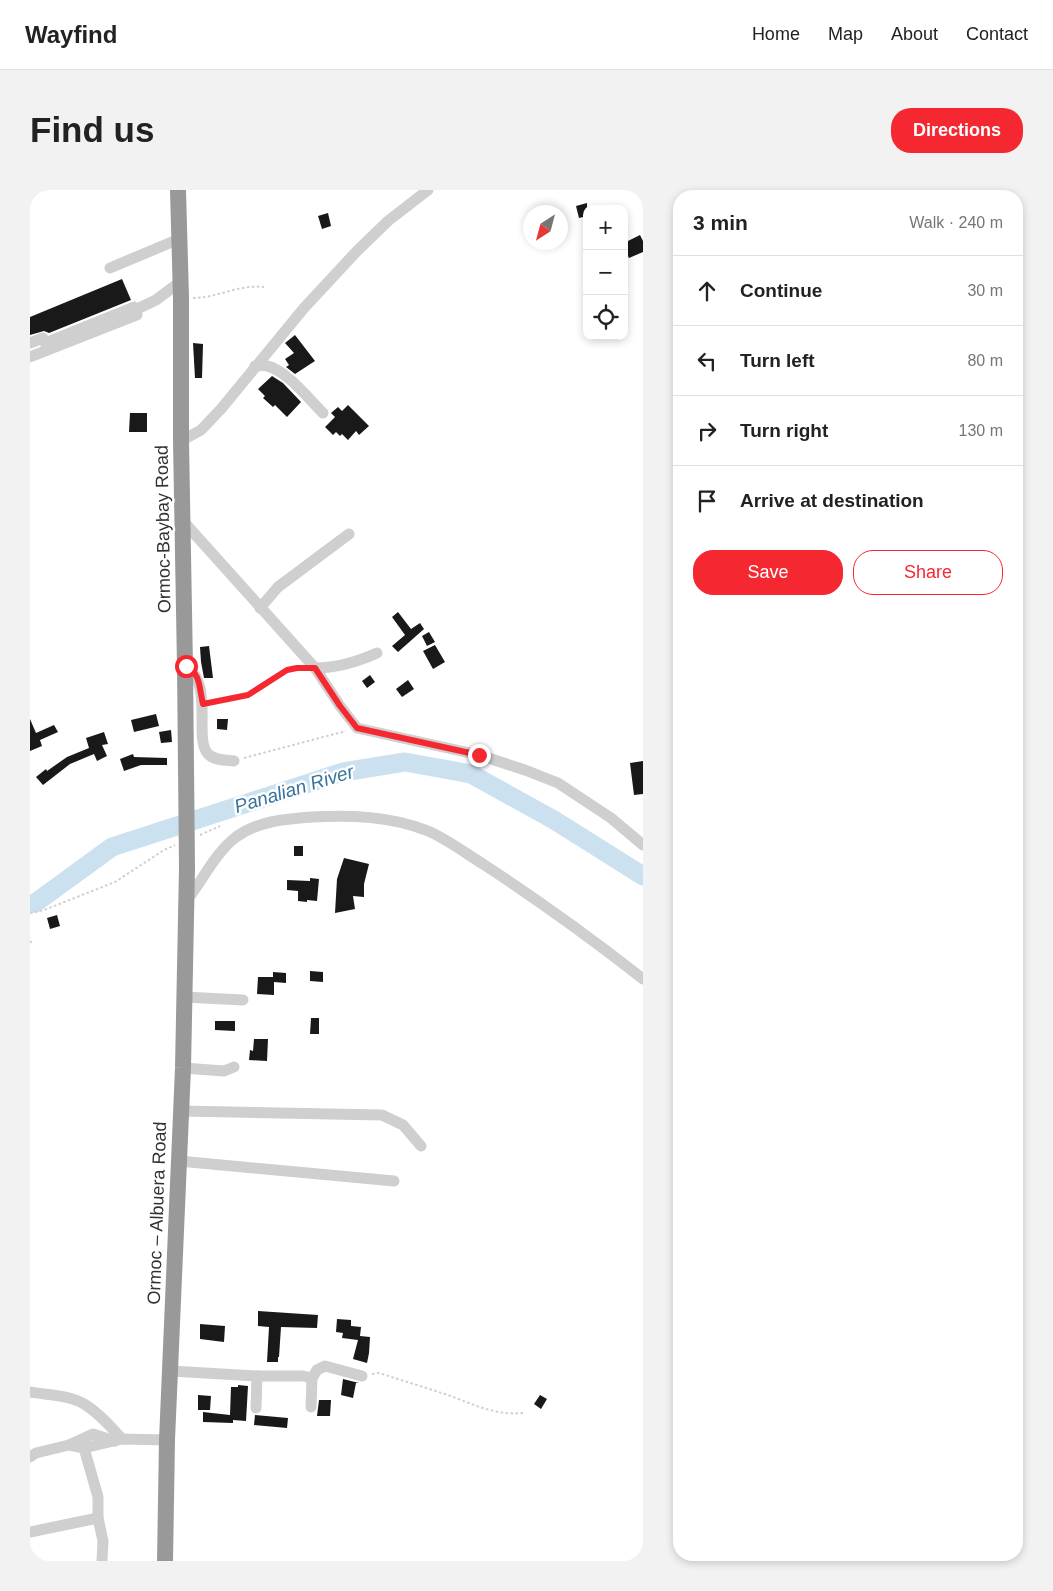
<!DOCTYPE html>
<meta charset="utf-8">
<style>
body{margin:0;font-family:Helvetica,sans-serif;background:#f2f2f2;color:#222}
.controls{position:absolute;right:15px;top:15px;display:grid;overflow:hidden;border-radius:10px;box-shadow:0 2px 8px #0003}
.controls button{width:45px;height:45px;display:grid;place-items:center;padding:0;border:0;border-bottom:1px solid #e0e0e0;background:#fff;color:#222;font:25px sans-serif}
.compass{position:absolute;left:493px;top:15px;width:45px;height:45px;border-radius:50%;background:#fff;box-shadow:0 2px 8px #0003;rotate:216deg}
.stop{position:absolute;width:15px;height:15px;margin:-11px;border:4px solid #f52832;border-radius:50%;background:#fff}
.stop.end{background:#f52832;border-color:#fff;box-shadow:0 1px 5px #0008}
.list{margin:0;padding:0;list-style:none}
h2{display:flex;justify-content:space-between;align-items:center;height:65px;margin:0;padding:0 20px;font-size:21px}
h2 small{font-size:16px;font-weight:400;color:#767676}
.list li{display:grid;grid-template-columns:32px 1fr auto;gap:15px;align-items:center;box-sizing:border-box;height:70px;padding:0 20px;border-top:1px solid #e0e0e0}
.list b{display:block;font-size:19px;white-space:nowrap}
.list em{font-size:16px;font-style:normal;color:#767676}
.actions{display:flex;gap:10px;padding:15px 20px}
.actions a{flex:1;padding:11px 0;border:1px solid #f52832;border-radius:20px;text-align:center;font-size:18px;color:#f52832}
.actions .main{background:#f52832;color:#fff}
.icon{flex:none;width:28px;height:28px;fill:none;stroke:currentColor;stroke-width:2;stroke-linecap:round;stroke-linejoin:round}
.map{position:relative;flex:none;width:613px;height:1371px;overflow:hidden;border-radius:20px}
header{display:flex;align-items:center;gap:30px;box-sizing:border-box;height:70px;padding:0 25px;background:#fff;border-bottom:1px solid #e0e0e0}
header strong{font-size:24px}
nav{display:flex;gap:28px;margin-inline-start:auto;font-size:18px}
.intro{display:flex;align-items:center;justify-content:space-between;box-sizing:border-box;height:120px;padding:0 30px}
h1{margin:0;font-size:35px}
.button{padding:12px 22px;border-radius:20px;background:#f52832;color:#fff;font-size:18px;font-weight:700}
main{display:flex;gap:30px;padding:0 30px}
aside{flex:1;background:#fff;border-radius:20px;box-shadow:0 2px 8px #0003}
.map>svg:first-child{display:block}
.lines{fill:none;stroke-linecap:round;stroke-linejoin:round}
.river{stroke:#cbe1f0;stroke-width:19}
.building{fill:#191919}
.path{stroke:#cfcfcf;stroke-width:2;stroke-dasharray:2.5 2.5;stroke-linecap:butt}
.minor{stroke:#cfcfcf;stroke-width:11}
.highway{stroke:#999;stroke-width:16}
.route{stroke:#f52832;stroke-width:6}
.labels{text-anchor:middle;dominant-baseline:central;stroke-width:5;stroke-linejoin:round;paint-order:stroke}
.street-label{font-size:18px;fill:#323232;stroke:#fff}
.water-label{font-size:19px;font-style:italic;fill:#37739d;stroke:#fff}
</style>
<header>
<strong>Wayfind</strong>
<nav><a>Home</a><a>Map</a><a>About</a><a>Contact</a></nav>
</header>
<div class="intro"><h1>Find us</h1><a class="button">Directions</a></div>
<main>
<div class="map">
<svg width="613" height="1371" viewBox="0 0 613 1371">
<rect width="100%" height="100%" fill="#fff"/>
<g class="lines">
<path class="river" d="M 0,714 L 5,713 L 82,657 L 313,582 L 375,572 L 441,584 L 524,630 L 613,686"/>
</g>
<g class="building">
<path d="M 557,13 L 557,26 L 549,28 L 546,16 Z"/>
<path d="M 298,23 L 301,36 L 292,39 L 288,26 Z"/>
<path d="M 610,45 L 613,51 L 613,62 L 599,68 L 594,58 L 594,53 Z"/>
<path d="M 92,89 L 101,110 L 19,143 L 14,141 L 0,145 L 0,127 Z"/>
<path d="M 265,145 L 285,171 L 265,184 L 256,177 L 259,175 L 255,169 L 264,163 L 255,153 Z"/>
<path d="M 163,153 L 173,154 L 172,188 L 165,188 Z"/>
<path d="M 242,186 L 253,193 L 271,212 L 257,227 L 245,215 L 243,217 L 233,208 L 235,206 L 228,199 Z"/>
<path d="M 318,215 L 339,236 L 329,245 L 326,241 L 318,250 L 312,244 L 310,246 L 306,242 L 303,245 L 295,237 L 305,227 L 301,223 L 308,217 L 312,221 Z"/>
<path d="M 100,223 L 117,223 L 117,242 L 99,242 Z"/>
<path d="M 368,422 L 381,439 L 390,433 L 394,439 L 368,462 L 362,456 L 375,445 L 362,427 Z"/>
<path d="M 399,442 L 405,452 L 397,456 L 392,446 Z"/>
<path d="M 405,455 L 415,472 L 403,479 L 393,461 Z"/>
<path d="M 179,456 L 183,488 L 174,488 L 171,472 L 170,457 Z"/>
<path d="M 340,485 L 345,492 L 337,498 L 332,491 Z"/>
<path d="M 378,490 L 384,499 L 372,507 L 366,499 Z"/>
<path d="M 126,524 L 129,536 L 104,542 L 101,530 Z"/>
<path d="M 0,529 L 6,543 L 24,535 L 28,542 L 10,550 L 12,556 L 0,561 Z"/>
<path d="M 187,529 L 198,529 L 197,540 L 187,539 Z"/>
<path d="M 141,540 L 142,552 L 131,553 L 129,542 Z"/>
<path d="M 74,542 L 78,554 L 72,555 L 77,566 L 67,571 L 64,564 L 40,574 L 13,595 L 6,587 L 16,579 L 17,581 L 37,567 L 59,558 L 56,548 Z"/>
<path d="M 103,564 L 104,567 L 137,568 L 137,575 L 111,575 L 94,581 L 90,569 Z"/>
<path d="M 613,571 L 613,604 L 604,605 L 600,573 Z"/>
<rect x="264" y="656" width="9" height="10"/>
<path d="M 314,668 L 339,674 L 334,694 L 334,707 L 323,706 L 325,719 L 305,723 L 307,689 Z"/>
<path d="M 280,688 L 289,689 L 287,711 L 277,710 L 277,712 L 268,711 L 268,701 L 257,700 L 257,690 L 280,691 Z"/>
<path d="M 27,725 L 30,736 L 20,739 L 17,728 Z"/>
<path d="M 280,781 L 293,782 L 293,792 L 280,791 Z"/>
<path d="M 243,782 L 256,783 L 256,793 L 244,792 L 244,805 L 227,804 L 228,787 L 243,787 Z"/>
<path d="M 281,828 L 289,828 L 289,844 L 280,844 Z"/>
<path d="M 185,831 L 205,831 L 205,841 L 185,840 Z"/>
<path d="M 224,849 L 238,849 L 237,871 L 219,870 L 220,860 L 223,861 Z"/>
<path d="M 228,1121 L 288,1125 L 287,1138 L 251,1137 L 249,1167 L 248,1167 L 248,1172 L 237,1172 L 239,1137 L 228,1136 Z"/>
<path d="M 307,1129 L 321,1130 L 321,1136 L 331,1137 L 330,1146 L 340,1147 L 339,1163 L 337,1173 L 323,1169 L 328,1150 L 312,1148 L 313,1143 L 306,1142 Z"/>
<path d="M 170,1134 L 195,1136 L 194,1152 L 170,1149 Z"/>
<path d="M 313,1189 L 329,1193 L 326,1193 L 323,1208 L 311,1205 Z"/>
<path d="M 208,1195 L 218,1196 L 216,1231 L 203,1230 L 203,1233 L 173,1232 L 173,1222 L 200,1225 L 201,1197 L 208,1197 Z"/>
<path d="M 168,1205 L 181,1206 L 180,1220 L 168,1220 Z"/>
<path d="M 510,1205 L 517,1209 L 511,1219 L 504,1214 Z"/>
<path d="M 289,1210 L 301,1210 L 300,1226 L 287,1226 Z"/>
<path d="M 225,1225 L 258,1228 L 257,1238 L 224,1235 Z"/>
</g>
<g class="lines">
<g class="path">
<path d="M 163,108 C 187,108 209,94 234,97"/>
<path d="M 181,512 L 218,505 L 257,480 L 271,478"/>
<path d="M 214,568 L 316,541"/>
<path d="M 170,645 L 190,636"/>
<path d="M 0,723 L 14,720 L 85,692 L 134,660 L 145,655"/>
<path d="M 0,753 L 3,749"/>
<path d="M 342,1184 L 349,1183 C 371,1190 393,1197 415,1204 C 441,1213 464,1226 493,1223"/>
</g>
<g class="minor">
<path d="M 80,78 L 149,49"/>
<path d="M 105,120 L 126,110 L 150,92"/>
<path d="M 0,153 L 13,148 L 15,153 L 104,117 L 105,120"/>
<path d="M 0,167 L 107,125 L 105,120"/>
<path d="M 225,176 C 229,176 234,175 237,176 C 256,180 279,209 293,223"/>
<path d="M 151,251 L 171,240 L 191,219 L 274,118 L 327,61 L 358,31 L 398,0"/>
<path d="M 153,331 L 285,478 L 310,516 L 327,538 L 449,565 L 495,580 L 528,593 L 581,628 L 613,655"/>
<path d="M 230,418 L 248,397 L 319,344"/>
<path d="M 155,476 C 185,493 163,548 178,564 C 185,571 196,570 204,571"/>
<path d="M 285,478 C 308,478 327,472 347,463"/>
<path d="M 155,713 C 172,692 184,664 206,647 C 228,631 255,629 282,627 C 320,625 361,626 398,641 C 417,649 435,663 453,674 C 508,710 561,748 613,789"/>
<path d="M 154,807 L 213,810"/>
<path d="M 153,878 L 194,881 L 204,877"/>
<path d="M 151,921 L 352,925 L 373,935 L 391,956"/>
<path d="M 149,971 L 364,991"/>
<path d="M 141,1181 L 227,1186 L 273,1186 L 282,1188 L 287,1180 L 295,1176 L 332,1186"/>
<path d="M 0,1202 C 17,1205 39,1205 54,1214 C 69,1223 81,1237 92,1249"/>
<path d="M 281,1217 L 282,1188"/>
<path d="M 226,1218 L 227,1186"/>
<path d="M 39,1255 L 54,1258 L 68,1307 L 68,1328 L 73,1351 L 72,1371"/>
<path d="M 54,1258 L 92,1249 L 137,1250"/>
<path d="M 0,1267 L 6,1263 L 39,1255 L 63,1244 L 85,1251"/>
<path d="M 0,1342 L 68,1328"/>
</g>
<path class="highway" d="M 135,1371 L 137,1250 L 153,878 L 157,678 L 155,476 L 151,251 L 151,108 L 148,0"/>
</g>
<g class="lines">
<path class="route" d="M 156,476 C 171,484 169,498 173,514 L 218,505 L 257,480 L 267,478 L 285,478 L 310,516 L 327,538 L 449,565"/>
</g>
<g class="labels">
<g class="street-label">
<text transform="translate(133 339) rotate(-91)">Ormoc-Baybay Road</text>
<text transform="translate(127 1023) rotate(-88)">Ormoc – Albuera Road</text>
</g>
<g class="water-label">
<text transform="translate(264 599) rotate(-17)">Panalian River</text>
</g>
</g>
</svg>
<div class="controls">
<button>+</button>
<button>−</button>
<button><svg class="icon" aria-label="locate" viewBox="0 0 24 24"><circle cx="12" cy="12" r="6"/><path d="M12 2v4M12 18v4M2 12h4M18 12h4"/></svg></button>
</div>
<svg class="compass" viewBox="-18 -18 36 36"><path d="M0-13l5 13h-10z" fill="#e53935"/><path d="M0 13l5-13h-10z" fill="#767676"/></svg>
<div class="stop" style="left:156px;top:476px"></div>
<div class="stop end" style="left:449px;top:565px"></div>
</div>
<aside>
<h2>3 min<small>Walk · 240 m</small></h2>
<ul class="list">
<li><svg class="icon" aria-label="ahead" viewBox="0 0 24 24"><path d="M12 20V5M6 11l6-6 6 6"/></svg><div><b>Continue</b></div><em>30 m</em></li>
<li><svg class="icon" aria-label="left" viewBox="0 0 24 24"><path d="M17 20v-9H6M10 6l-5 5 5 5"/></svg><div><b>Turn left</b></div><em>80 m</em></li>
<li><svg class="icon" aria-label="right" viewBox="0 0 24 24"><path d="M7 20v-9h11M14 6l5 5-5 5"/></svg><div><b>Turn right</b></div><em>130 m</em></li>
<li><svg class="icon" aria-label="arrive" viewBox="0 0 24 24"><path d="M6 21V4h12l-3 4 3 4H6"/></svg><div><b>Arrive at destination</b></div></li>
</ul>
<div class="actions"><a class="main">Save</a><a>Share</a></div>
</aside>
</main>
